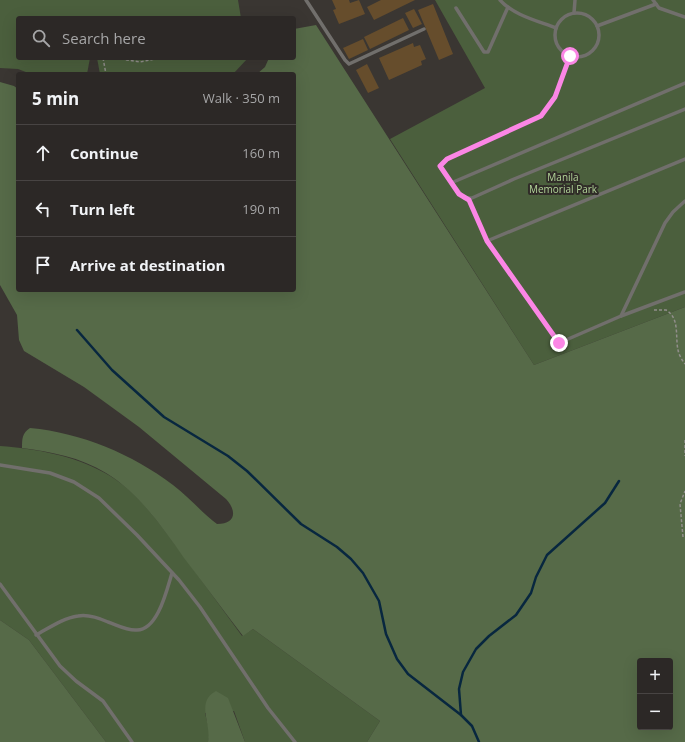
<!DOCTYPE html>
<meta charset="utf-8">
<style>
body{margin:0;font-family:"Open Sans",sans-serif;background:#34302e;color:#f1f3f6}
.controls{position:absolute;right:12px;bottom:12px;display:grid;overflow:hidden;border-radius:4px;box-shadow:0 4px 16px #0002}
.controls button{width:36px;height:36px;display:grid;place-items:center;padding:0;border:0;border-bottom:1px solid #484443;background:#2c2826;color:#f1f3f6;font:20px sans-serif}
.stop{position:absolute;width:12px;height:12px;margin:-9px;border:3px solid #fb86e5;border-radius:50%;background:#fff}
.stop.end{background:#fb86e5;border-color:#fff;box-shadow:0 1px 4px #0008}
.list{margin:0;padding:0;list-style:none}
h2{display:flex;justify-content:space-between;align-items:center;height:52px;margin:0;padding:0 16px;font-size:17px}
h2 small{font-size:13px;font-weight:400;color:#a6a6a7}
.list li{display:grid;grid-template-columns:26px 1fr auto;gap:12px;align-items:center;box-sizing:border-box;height:56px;padding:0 16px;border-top:1px solid #484443}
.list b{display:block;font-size:15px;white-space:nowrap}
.list em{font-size:13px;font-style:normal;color:#a6a6a7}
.icon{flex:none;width:22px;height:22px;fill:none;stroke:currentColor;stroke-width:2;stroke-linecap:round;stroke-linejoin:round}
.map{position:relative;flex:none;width:685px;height:742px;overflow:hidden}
.search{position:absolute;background:#2c2826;box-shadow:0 4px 16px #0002;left:16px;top:16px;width:280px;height:44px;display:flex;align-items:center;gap:10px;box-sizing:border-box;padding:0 14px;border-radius:4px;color:#a6a6a7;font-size:15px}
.panel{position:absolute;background:#2c2826;box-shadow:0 4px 16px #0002;left:16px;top:72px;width:280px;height:220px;border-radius:4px}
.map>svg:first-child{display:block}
.green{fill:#4b5f3d}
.forest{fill:#566a48;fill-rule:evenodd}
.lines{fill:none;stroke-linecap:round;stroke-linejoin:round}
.stream{stroke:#08273f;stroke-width:2.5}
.building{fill:#664d2c}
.path{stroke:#918e8b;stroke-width:1.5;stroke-dasharray:3 2;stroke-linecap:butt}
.lane{stroke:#716f6c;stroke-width:3.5}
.route{stroke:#fb86e5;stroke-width:5}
.labels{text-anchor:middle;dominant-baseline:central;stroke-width:4;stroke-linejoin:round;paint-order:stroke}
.park-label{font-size:10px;fill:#b2d499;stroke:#302c28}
</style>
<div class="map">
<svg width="685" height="742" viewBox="0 0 685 742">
<rect width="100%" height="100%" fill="#3a3632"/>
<g class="green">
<path d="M 0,0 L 238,0 L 241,18 L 18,18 L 18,58 L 90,58 L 87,74 L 31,74 L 18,69 L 0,68 Z"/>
<path d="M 435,0 L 685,0 L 685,307 L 534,365 L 390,139 L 485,88 Z"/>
<path d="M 97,58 L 248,58 L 233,74 L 100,74 Z"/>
<path d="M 0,446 C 37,449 72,455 105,473 C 139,491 162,528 185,558 C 204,584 223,610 242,636 L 253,629 L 380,721 L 367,742 L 245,742 L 234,711 L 205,713 L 210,734 L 208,742 L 106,742 L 29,640 L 0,620 Z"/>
</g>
<g class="forest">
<path d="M 316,25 L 534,365 L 685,307 L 685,742 L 367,742 L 380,721 L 253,629 L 243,636 C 223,610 204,584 184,558 C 162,527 139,493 106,473 C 80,457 51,452 22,448 C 22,439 22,433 30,428 C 82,433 132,454 173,485 C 189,497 201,512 217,524 C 236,524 237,511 226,499 L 139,427 L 84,387 L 24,351 L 19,340 L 17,315 L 0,285 L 0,82 L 14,86 L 18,89 L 18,290 L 294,290 L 294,74 L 257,74 L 265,67 L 269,58 L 294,58 L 294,29 ZM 640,661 L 670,661 L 670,727 L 640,727 Z"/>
<path d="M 0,620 L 29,640 L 106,742 L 0,742 Z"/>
<path d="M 216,691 L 228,698 L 245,742 L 208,742 C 212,724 195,702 216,691 Z"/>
</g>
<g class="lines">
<g class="stream">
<path d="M 77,330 L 112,370 L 164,417 L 228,456 L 247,471 L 301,524 L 337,547 L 351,559 L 363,573 L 379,601 L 386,634 L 397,659 L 408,674 L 461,715 L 472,726 L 479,742"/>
<path d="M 461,715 L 459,689 L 463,672 L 476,649 L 489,636 L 516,615 L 531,593 L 536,577 L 547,555 L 605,503 L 619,481"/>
</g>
</g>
<g class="building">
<path d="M 332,0 L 349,0 L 350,3 L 359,0 L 365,14 L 339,24 L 333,10 L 336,9 Z"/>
<path d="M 381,0 L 415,0 L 374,20 L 367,7 Z"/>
<path d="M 433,4 L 453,54 L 439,60 L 418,10 Z"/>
<path d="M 414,9 L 422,24 L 413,28 L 405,13 Z"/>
<path d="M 403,18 L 409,30 L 370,49 L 364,37 Z"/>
<path d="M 363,39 L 368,50 L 349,59 L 343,48 Z"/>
<path d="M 413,43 L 414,47 L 420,45 L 426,59 L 421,61 L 422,65 L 389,80 L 379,58 Z"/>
<path d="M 367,64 L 379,88 L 368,93 L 356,70 Z"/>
</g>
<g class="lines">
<g class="path">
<path d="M 103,58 L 106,74"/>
<path d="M 116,58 L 140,62 L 155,59"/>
<path d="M 654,310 L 666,310 C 680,318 675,336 678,350 C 679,355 682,360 685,364"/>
<path d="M 685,440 L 685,456"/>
<path d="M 683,537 L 680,504 L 685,491"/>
</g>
<g class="lane">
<path d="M 306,0 L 345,60 L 349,64 L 424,29"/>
<path d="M 500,0 C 513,15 538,21 556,28"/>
<path d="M 653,0 L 659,8 L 685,17"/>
<path d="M 456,8 L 484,52 L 488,52 L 508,7"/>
<circle cx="577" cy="35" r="22"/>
<path d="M 574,13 L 575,0"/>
<path d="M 597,26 L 656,4"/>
<path d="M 570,57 L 555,97 L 541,116 L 447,159 L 441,164 L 441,169 L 464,198 L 472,198 L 514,179 L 685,109"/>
<path d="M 451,183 L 685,83"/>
<path d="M 469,200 L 487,241 L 559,343 L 621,316 L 685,292"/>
<path d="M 487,241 L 685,159"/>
<path d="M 621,316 L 665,223 L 673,212 L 685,201"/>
<path d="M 0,465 L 50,473 L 74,482 L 99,498 L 137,535 L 179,580 L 200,607 L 268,708 L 295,742"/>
<path d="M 0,584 L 60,666 L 76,681 L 103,701 L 132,742"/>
<path d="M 36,635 C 49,628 63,618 78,616 C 88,614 99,618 108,622 C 117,625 127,631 137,630 C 158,630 167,589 172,573"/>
</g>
</g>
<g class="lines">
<path class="route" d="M 559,343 L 487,241 L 469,200 L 459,194 L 440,166 L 447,159 L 541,116 L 555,97 L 570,56"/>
</g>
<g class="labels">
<g class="park-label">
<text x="563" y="177">Manila<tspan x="563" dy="12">Memorial Park</tspan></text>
</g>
</g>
</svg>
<div class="controls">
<button>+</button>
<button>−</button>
</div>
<div class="stop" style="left:570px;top:56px"></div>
<div class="stop end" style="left:559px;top:343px"></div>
<div class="search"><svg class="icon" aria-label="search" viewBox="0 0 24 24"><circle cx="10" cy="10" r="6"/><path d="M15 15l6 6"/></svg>Search here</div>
<section class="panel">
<h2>5 min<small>Walk · 350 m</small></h2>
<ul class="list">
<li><svg class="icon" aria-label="ahead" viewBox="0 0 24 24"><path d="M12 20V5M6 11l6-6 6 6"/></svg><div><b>Continue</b></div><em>160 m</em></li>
<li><svg class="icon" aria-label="left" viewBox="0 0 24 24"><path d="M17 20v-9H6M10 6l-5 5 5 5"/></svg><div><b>Turn left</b></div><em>190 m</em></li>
<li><svg class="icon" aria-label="arrive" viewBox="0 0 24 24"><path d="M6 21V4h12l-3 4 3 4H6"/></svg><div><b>Arrive at destination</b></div></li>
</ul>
</section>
</div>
